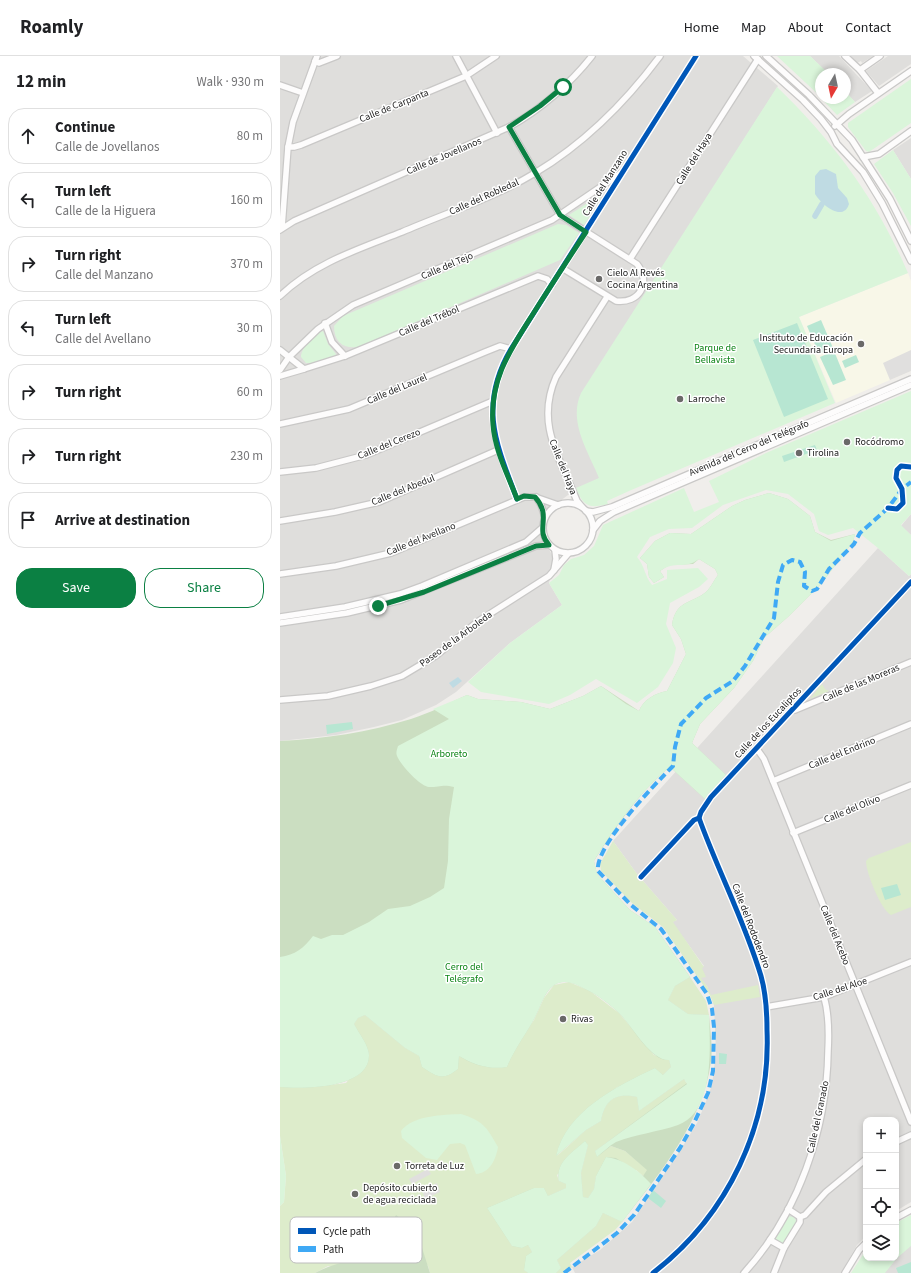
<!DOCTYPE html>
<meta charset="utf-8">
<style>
body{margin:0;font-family:"Source Sans 3",sans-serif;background:#f2f2f2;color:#202124}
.controls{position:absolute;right:12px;bottom:12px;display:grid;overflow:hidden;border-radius:8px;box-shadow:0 2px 6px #0003}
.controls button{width:36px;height:36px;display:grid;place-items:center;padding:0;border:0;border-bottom:1px solid #e0e0e0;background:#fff;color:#202124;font:20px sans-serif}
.compass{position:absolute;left:535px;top:12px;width:36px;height:36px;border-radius:50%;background:#fff;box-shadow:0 2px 6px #0003;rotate:189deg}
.stop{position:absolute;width:12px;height:12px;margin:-9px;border:3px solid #0b8043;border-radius:50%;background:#fff}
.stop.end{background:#0b8043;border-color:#fff;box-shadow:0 1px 4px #0008}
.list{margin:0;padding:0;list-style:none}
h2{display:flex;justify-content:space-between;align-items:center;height:52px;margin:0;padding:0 16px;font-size:17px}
h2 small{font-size:13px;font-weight:400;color:#757577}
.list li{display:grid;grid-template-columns:26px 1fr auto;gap:12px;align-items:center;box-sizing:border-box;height:56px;margin:0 8px 8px;padding:0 8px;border:1px solid #e0e0e0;border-radius:16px}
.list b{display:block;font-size:15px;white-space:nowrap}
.list p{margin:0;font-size:13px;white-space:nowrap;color:#757577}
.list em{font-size:13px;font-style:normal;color:#757577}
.actions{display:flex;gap:8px;padding:12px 16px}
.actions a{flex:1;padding:9px 0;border:1px solid #0b8043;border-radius:16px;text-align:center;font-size:14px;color:#0b8043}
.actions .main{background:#0b8043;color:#fff}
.icon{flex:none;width:22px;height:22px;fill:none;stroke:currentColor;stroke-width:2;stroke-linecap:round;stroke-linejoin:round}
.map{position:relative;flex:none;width:631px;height:1217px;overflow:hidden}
header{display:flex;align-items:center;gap:24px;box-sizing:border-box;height:56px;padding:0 20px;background:#fff;border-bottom:1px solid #e0e0e0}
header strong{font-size:19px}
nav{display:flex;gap:22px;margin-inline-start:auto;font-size:14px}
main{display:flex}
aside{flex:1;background:#fff}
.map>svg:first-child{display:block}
.residential{fill:#dfdedc}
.education{fill:#f8f7e8}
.grass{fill:#ddeccb}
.forest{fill:#cbdec1}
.park{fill:#daf5da}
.pitch{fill:#b7e6d2}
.parking{fill:#e0dfde}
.water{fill:#bfdbe3}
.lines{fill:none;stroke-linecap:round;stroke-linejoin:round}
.canal{stroke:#bfdbe3;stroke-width:5.5}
.minor-casing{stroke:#c9c8c7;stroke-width:8}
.minor{stroke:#fdfcfc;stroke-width:5.5}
.quiet{stroke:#3fa9f5;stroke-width:4;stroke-dasharray:8 4;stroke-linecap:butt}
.cycleway-casing{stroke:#fff;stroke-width:8}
.cycleway{stroke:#0057b8;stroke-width:5}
.route{stroke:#0b8043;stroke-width:5}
.poi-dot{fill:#6a6968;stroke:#fff;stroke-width:1.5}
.labels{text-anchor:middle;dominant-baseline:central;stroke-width:3;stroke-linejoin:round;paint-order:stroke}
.street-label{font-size:10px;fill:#222;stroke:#fff}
.poi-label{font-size:10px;fill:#222;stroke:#fff;text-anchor:start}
.park-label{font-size:10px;fill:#0c8416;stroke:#fff}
.key{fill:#fff;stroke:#bdbdbd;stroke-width:1}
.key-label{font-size:11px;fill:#222}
</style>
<header>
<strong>Roamly</strong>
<nav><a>Home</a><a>Map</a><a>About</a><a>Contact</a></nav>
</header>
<main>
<aside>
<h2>12 min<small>Walk · 930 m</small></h2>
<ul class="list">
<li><svg class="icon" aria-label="ahead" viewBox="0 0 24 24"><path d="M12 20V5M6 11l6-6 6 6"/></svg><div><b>Continue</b><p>Calle de Jovellanos</p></div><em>80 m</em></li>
<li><svg class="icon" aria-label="left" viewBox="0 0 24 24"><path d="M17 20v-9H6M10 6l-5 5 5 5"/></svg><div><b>Turn left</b><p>Calle de la Higuera</p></div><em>160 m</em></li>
<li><svg class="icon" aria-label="right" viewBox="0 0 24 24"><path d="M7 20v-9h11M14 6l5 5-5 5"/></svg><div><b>Turn right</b><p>Calle del Manzano</p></div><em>370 m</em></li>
<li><svg class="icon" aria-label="left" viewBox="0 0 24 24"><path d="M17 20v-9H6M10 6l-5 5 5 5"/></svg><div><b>Turn left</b><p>Calle del Avellano</p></div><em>30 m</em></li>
<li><svg class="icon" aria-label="right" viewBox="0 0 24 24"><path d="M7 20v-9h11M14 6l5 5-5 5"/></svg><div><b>Turn right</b></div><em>60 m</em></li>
<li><svg class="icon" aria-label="right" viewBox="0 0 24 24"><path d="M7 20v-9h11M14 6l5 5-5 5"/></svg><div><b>Turn right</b></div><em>230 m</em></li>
<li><svg class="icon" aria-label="arrive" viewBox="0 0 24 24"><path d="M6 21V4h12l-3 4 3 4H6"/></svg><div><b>Arrive at destination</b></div></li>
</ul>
<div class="actions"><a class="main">Save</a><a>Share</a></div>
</aside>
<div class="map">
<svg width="631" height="1217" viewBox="0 0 631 1217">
<rect width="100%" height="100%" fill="#f0eeeb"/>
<g class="residential">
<path d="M 0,0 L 463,0 L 498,30 L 302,338 L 320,422 L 296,433 L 280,445 L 270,449 L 262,462 L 260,469 L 260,479 L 274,502 L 269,527 L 282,549 L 230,587 L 176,636 L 156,649 L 122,664 L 94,671 L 56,679 L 0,685 Z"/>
<path d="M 530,0 L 559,0 L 592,35 L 575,46 L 565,35 L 565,18 L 549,18 Z"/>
<path d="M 570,0 L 593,0 L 582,7 L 581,5 L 577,7 Z"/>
<path d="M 608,0 L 631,0 L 631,8 L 599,30 L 586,15 Z"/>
<path d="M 631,82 L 631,123 L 613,94 Z"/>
<path d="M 631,458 L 631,479 L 621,470 Z"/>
<path d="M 598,492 L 629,520 L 631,518 L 631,1146 L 616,1155 L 616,1064 L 586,1064 L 586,1180 L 577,1189 L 561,1217 L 295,1217 L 292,1211 L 320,1194 L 352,1166 L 401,1093 L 417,1067 L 425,1048 L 432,1029 L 436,997 L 434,949 L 427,930 L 420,922 L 422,911 L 424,910 L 392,866 L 397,864 L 357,818 L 333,785 Z"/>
<path d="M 631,1189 L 631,1217 L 603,1217 L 616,1201 Z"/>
</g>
<path class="education" d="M 628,217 L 631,225 L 631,315 L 556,347 L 519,261 Z"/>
<g class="grass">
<path d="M 542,628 L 545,633 L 549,635 L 530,643 Z"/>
<path d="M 333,785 L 357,818 L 397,864 L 393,866 L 424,911 L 422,912 L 426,921 L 421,922 L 427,930 L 431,939 L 478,929 L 480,941 L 434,949 L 430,939 L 383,871 L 352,847 L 321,815 L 320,808 Z"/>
<path d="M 631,786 L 631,851 L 611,859 C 601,854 586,817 586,805 L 589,802 Z"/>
<path d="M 410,921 L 426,945 L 429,959 L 408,958 L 388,944 L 395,930 Z"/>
<path d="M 289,926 L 310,935 L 339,957 L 374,999 L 389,1004 L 391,1011 L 383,1019 L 337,1031 L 277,1100 L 306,1074 L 321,1065 C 325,1043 336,1037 357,1041 L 359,1055 L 404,1023 L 407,1028 L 315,1095 L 317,1100 L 331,1090 L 345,1095 L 368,1114 L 363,1120 L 356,1114 L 316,1120 L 314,1133 L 308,1142 L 303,1141 L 301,1117 L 308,1089 L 277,1119 L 279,1125 L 286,1128 L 286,1132 L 268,1140 L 208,1152 L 232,1190 L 248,1189 L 252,1196 L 244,1214 L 248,1217 L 150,1217 L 148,1210 L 111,1169 L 96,1182 L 85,1196 L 69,1204 L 54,1210 L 48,1210 L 35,1217 L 0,1217 L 0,1150 L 4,1146 L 6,1120 L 0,1080 L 0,1031 L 42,1030 L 66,1027 L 89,997 L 74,968 L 78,962 L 85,959 L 125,992 L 139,1000 L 179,1000 L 227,1010 L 235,992 L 254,964 L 264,942 L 274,929 Z"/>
<path d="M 323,1157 L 342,1166 L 335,1174 L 290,1207 L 292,1211 L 286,1217 L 276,1217 L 281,1212 L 277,1204 L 316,1170 Z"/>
</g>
<g class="forest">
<path d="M 489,437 L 508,443 L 530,460 L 535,476 L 551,484 L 575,478 L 573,486 L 541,528 L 509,560 L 484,582 L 473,605 L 454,632 L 420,668 L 412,687 L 446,719 L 425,743 L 390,711 C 359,736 335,772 314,805 L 317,818 L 350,854 L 375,871 L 410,921 L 395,930 L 388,944 L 408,958 L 429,959 C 430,974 433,990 431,1005 C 424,1064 378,1120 342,1166 L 323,1157 L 316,1170 L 277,1204 L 281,1212 L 276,1217 L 248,1217 L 244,1214 L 246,1200 L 252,1196 L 248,1189 L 242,1192 L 232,1190 L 207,1152 L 254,1132 L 264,1132 L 268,1140 L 286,1132 L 286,1128 L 279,1125 C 275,1106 293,1096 305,1085 L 308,1089 L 301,1117 L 303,1141 L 308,1142 L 314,1133 L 316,1120 L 326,1101 L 336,1102 L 363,1120 L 367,1114 L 345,1095 L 331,1090 L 317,1101 L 315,1095 L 407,1027 L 404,1023 L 359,1055 L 357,1041 C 336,1037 325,1043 321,1065 L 306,1074 L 276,1100 C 286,1055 337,1030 375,1012 L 383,1019 L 391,1011 L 389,1004 C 371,1006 352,970 340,958 C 331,949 317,938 305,933 C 296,928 285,922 274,929 C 263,937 260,953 254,963 C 245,980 235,992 227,1011 C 210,1014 193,1009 179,1000 L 178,1013 C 163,1025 157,1021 142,1011 L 139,1000 L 125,992 L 85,959 L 78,962 L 74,968 C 79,977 89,990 89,999 C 90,1033 23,1033 0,1031 L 0,685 C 44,683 89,676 131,663 C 150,657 169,647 187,639 L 198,643 L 241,646 L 270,653 L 303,640 L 321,630 L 359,655 C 363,644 375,637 387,635 L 406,598 L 401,583 L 392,569 C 396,543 411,549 427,535 C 431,531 434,524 438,519 L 435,513 L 419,503 L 413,508 L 389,509 L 380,515 L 384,521 L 374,527 L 369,521 L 367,508 L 360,502 L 375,485 L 390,477 L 411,478 L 452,450 L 465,444 Z"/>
<path d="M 116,1159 L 137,1176 L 150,1217 L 35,1217 C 51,1208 69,1206 84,1197 C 89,1193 92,1186 96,1182 C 105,1173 110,1172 116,1159 Z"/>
</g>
<g class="park">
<path d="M 497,0 L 530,0 L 549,18 L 541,18 L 541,41 Z"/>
<path d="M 631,23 L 631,67 L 589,96 L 586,95 L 568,71 L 568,67 Z"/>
<path d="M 497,31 C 554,86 596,143 628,217 L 519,261 L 555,347 L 349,435 L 327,445 L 328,448 C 309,453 303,450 296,432 L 319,422 C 308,395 288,366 301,337 Z"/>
<path d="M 565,35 L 575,46 L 557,59 L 541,42 L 565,42 Z"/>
<path d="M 613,94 L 631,123 L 631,170 L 613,137 L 594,108 Z"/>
<path d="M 317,141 L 321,142 L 304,169 L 289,159 Z"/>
<path d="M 278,168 L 286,169 L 299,177 L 280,204 L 78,291 C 63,293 54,286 54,270 L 63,260 Z"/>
<path d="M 43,275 L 48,288 L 56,298 L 55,300 L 32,307 L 26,307 L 21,301 C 21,292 34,277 43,275 Z"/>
<path d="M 631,335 L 631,458 L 621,469 L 631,479 L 631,518 L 629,520 L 598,492 L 573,472 L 548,479 L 539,475 L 534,458 L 508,438 L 486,434 L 443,449 L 412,472 L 389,473 L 370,481 L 357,501 C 365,510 364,519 372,529 L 387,523 L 387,514 L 418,512 L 428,523 L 419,531 L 390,547 L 386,568 L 396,592 L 393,607 L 378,631 L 357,647 L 316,623 L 290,639 L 269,648 L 201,636 L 188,626 L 230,587 L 282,549 L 269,527 L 279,519 L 284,509 L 291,503 L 304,499 L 314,490 L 323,469 L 404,432 L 414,456 L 439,446 L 429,425 L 486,397 Z"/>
<path d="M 489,437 L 508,443 L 530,460 L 535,476 L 551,485 L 575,478 L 573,486 L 541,528 L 509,560 L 484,582 L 473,605 L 454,632 L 420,668 L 412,687 L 446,719 L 425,743 L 390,711 C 360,735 334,772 314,805 L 317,818 L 350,854 L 375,871 L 410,921 L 395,930 L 388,944 L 408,958 L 429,959 C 430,990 435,1056 398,1069 C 378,1076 356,1078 336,1086 C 329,1090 323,1096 317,1101 L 315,1095 L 407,1028 L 404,1023 L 359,1055 L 357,1041 C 336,1037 325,1043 321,1065 L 306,1074 L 276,1100 C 286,1055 337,1030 375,1012 L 383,1019 L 391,1011 L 389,1004 C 371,1005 352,970 340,958 C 330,948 315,937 303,932 C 294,927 284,923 274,929 C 263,937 260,953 254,963 C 245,980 235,992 227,1011 C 210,1014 194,1009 179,1000 L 178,1013 C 163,1025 157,1021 142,1011 L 139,1000 L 125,992 L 85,959 L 78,962 L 74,968 C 79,977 89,990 89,999 C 90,1033 23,1033 0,1031 L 0,901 C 15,899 24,892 33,880 L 41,883 L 52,879 L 63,879 L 89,866 L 108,853 L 130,850 L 150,841 L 164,832 L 168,805 L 169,763 L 174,731 C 163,728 160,731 149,731 C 140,730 122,710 118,702 C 115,697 117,694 118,690 L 169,663 L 153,653 L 187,639 L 198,643 L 241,646 L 270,653 L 303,640 L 321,630 L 346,648 L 359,655 C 363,644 375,637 387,635 L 406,598 L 401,583 L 392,569 C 396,543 411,549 427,535 C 431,531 434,524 438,519 L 435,513 L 419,503 C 405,514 395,504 380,515 L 384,521 L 374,527 L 369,521 L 367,508 L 360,502 L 375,485 L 390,477 L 411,478 L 452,450 L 465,444 Z"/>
<path d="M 181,1058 C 203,1065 207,1071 218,1091 C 216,1103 210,1117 196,1118 L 185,1089 L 180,1087 L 170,1088 L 157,1104 L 146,1102 L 122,1082 L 121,1075 C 133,1059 163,1059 181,1058 Z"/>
<path d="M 0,1080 L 6,1120 L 4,1146 L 0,1150 Z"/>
<path d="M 305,1085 L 308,1089 L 301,1117 L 303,1141 L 308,1142 L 314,1133 L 316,1120 L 326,1101 C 344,1103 359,1115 371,1128 L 342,1166 L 323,1157 L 316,1170 L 277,1204 L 281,1212 L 276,1217 L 248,1217 L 244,1214 L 246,1200 L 252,1196 L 248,1189 L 242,1192 L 232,1190 L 207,1152 L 254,1132 L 264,1132 L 268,1140 L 286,1132 L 286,1128 L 279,1125 C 275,1106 293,1096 305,1085 Z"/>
<path d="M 631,1159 L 631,1190 L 617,1202 L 605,1217 L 571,1217 L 586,1194 L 586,1202 L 616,1202 L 616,1167 Z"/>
<path d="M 507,1160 L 514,1161 L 517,1167 L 503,1188 L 495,1183 L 495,1180 Z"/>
</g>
<g class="pitch">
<path d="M 541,264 L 553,292 L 539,298 L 527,270 Z"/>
<path d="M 517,267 L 548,343 L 504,361 L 473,284 Z"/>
<path d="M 554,295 L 566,324 L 553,329 L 540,301 Z"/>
<path d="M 576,299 L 579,306 L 565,312 L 562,305 Z"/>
<path d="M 535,389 L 537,394 L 504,406 L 502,400 Z"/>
<path d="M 72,666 L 73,673 L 47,678 L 46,669 Z"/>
<path d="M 617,828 L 621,839 L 605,844 L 601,832 Z"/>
<path d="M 439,997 L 447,998 L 446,1008 L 439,1008 Z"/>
<path d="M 373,1134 L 386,1145 L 381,1152 L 368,1142 Z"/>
<path d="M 631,1206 L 631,1217 L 618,1217 L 616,1212 Z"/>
</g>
<g class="parking">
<path d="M 631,294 L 631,315 L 610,324 L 603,307 Z"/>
<path d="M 148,1113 L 151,1118 L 132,1128 L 129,1123 Z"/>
<path d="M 157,1127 L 160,1136 L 145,1143 L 142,1134 Z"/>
</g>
<g class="water">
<path d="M 546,113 L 556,118 L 558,132 L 567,142 L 569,148 C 563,167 541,148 535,138 L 535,120 L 540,114 Z"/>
<path d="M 178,621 L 182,625 L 173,632 L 169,627 Z"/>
</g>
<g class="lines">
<path class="canal" d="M 535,160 L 542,148"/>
<defs>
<g id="minor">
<path d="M 176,0 L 217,77"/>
<path d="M 474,0 L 523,44 L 541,63 L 551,76 L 557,88 L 583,116 L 602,147 L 631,205"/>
<path d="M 486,0 L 529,39 L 572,84 L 610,143 L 631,185"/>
<path d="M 565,0 L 580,14 L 598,37"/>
<path d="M 35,5 L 39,7 L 57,0"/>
<path d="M 580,14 L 600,0"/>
<path d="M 0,29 L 23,37"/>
<path d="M 555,70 L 569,58 L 631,15"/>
<path d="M 229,71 L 280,159 L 357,208 C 372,227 359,248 336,245 L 282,212"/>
<path d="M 8,91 L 14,91 L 21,89 L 186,20 L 216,0"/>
<path d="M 583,101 L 599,98 L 631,75"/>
<path d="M 2,171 L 8,91 L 13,66 L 37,0"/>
<path d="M 0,174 L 14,165 L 229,71 C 260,54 290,28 312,0"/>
<path d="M 350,203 L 478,3"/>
<path d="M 0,240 C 34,207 79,193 122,176 C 166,157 214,142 255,117 C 305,87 345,47 380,0"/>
<path d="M 45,267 L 52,286 L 65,300"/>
<path d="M 0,294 L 24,313 L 65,300 L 258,220 L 267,223 L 272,229"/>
<path d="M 0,314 L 9,301 L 38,273 L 73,249 L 272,164 L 341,117"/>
<path d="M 0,320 L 24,313"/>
<path d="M 0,368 L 69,353 L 205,296 L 220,290 L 231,293"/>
<path d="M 0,416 L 36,412 L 86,399 L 213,345"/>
<path d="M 256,441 L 261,449 L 265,461"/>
<path d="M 237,443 C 216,388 198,349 231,293 L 416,0"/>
<circle cx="288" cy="472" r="25"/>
<path d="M 302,451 L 297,445 C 280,402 255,368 276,321 L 327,241"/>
<path d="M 306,455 L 313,456 L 332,451 L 631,323"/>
<path d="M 0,465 L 55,456 L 99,446 L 218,394"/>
<path d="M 313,474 L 320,465 L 334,456 L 631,329"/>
<path d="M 274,514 L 276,503 L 275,494"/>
<path d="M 0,518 L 56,510 L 111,497 L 244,441 L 255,441 L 278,449"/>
<path d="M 0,561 L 65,551 L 120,538 L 142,530 L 246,486 L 262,472"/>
<path d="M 0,567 L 67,557 L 121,544 L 256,490 L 269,489"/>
<path d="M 0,644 L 48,640 L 91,630 L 122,620 L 157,599 L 197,566 L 269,520 L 288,498"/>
<path d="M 515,654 L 631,606"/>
<path d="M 477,693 L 484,703 L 631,1066"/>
<path d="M 493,725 L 631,668"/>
<path d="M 513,777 L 631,729"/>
<path d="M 361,821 L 414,764 L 419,762 L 421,756 L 431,741 L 631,526"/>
<path d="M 486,951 L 544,941 L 631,906"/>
<path d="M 616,1086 L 631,1079"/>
<path d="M 508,1153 L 520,1161"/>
<path d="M 616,1162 L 631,1154"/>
<path d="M 490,1184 L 504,1192"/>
<path d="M 373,1217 C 448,1159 491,1069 487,974 C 487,956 486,938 481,920 C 465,866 438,815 419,762"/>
<path d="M 464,1217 C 518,1158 547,1074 548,995 C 549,977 549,958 544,941"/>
<path d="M 494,1217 L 504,1192 L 520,1166 L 520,1161 L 525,1159 L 546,1136 L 586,1103"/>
<path d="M 565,1217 L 579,1194 L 586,1187"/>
</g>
</defs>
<use href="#minor" class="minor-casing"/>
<use href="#minor" class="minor"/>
<path class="quiet" d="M 284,1217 L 337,1177 L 354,1159 L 400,1092 L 414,1067 L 428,1037 L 433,1015 L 434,971 L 432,953 L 427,938 L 381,873 L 351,849 L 318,815 C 314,791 375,728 393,710 L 395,691 L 401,668 L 426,642 L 453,625 L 465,610 L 494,562 L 498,526 L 503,509 L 512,504 L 520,506 L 525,516 L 524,530 L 532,535 L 537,533 L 549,513 L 574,488 L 580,477 L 608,452 L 622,433 L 631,426"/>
<defs>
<g id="cycleway">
<path d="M 237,443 C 216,388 198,349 231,293 L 416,0"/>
<path d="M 608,452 L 617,453 L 623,447 L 622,433 L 616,422 L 617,414 L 621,410 L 631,411"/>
<path d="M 361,821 L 414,764 L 419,762 L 421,756 L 431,741 L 631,526"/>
<path d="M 373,1217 C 448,1159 491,1069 487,974 C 487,956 486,938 481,920 C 465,866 438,815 419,762"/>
</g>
</defs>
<use href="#cycleway" class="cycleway-casing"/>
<use href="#cycleway" class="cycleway"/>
</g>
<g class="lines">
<path class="route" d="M 98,550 L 144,536 L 256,490 L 269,489 C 254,473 273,461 255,441 L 244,440 L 237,443 C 228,419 215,395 213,369 C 209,320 234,289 258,250 C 274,225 290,200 306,176 L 280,159 L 229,71 L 260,50 L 283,31"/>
</g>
<g class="poi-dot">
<circle cx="319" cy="223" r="4"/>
<circle cx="581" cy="288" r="4"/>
<circle cx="400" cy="343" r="4"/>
<circle cx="567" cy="386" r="4"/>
<circle cx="519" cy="397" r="4"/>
<circle cx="283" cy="963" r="4"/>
<circle cx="117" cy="1110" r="4"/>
<circle cx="75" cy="1138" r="4"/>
</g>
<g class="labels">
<g class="street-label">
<text transform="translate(114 50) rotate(-22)">Calle de Carpanta</text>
<text transform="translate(164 100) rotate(-23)">Calle de Jovellanos</text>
<text transform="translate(414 103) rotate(-58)">Calle del Haya</text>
<text transform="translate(325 127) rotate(-58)">Calle del Manzano</text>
<text transform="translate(204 141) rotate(-24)">Calle del Robledal</text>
<text transform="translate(167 210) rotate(-23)">Calle del Tejo</text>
<text transform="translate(149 265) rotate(-23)">Calle del Trébol</text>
<text transform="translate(117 333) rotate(-23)">Calle del Laurel</text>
<text transform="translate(109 388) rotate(-22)">Calle del Cerezo</text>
<text transform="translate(469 392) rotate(-23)">Avenida del Cerro del Telégrafo</text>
<text transform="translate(283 411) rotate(68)">Calle del Haya</text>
<text transform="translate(123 434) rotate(-22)">Calle del Abedul</text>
<text transform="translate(141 483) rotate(-22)">Calle del Avellano</text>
<text transform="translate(176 583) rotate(-36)">Paseo de la Arboleda</text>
<text transform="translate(581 627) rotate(-23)">Calle de las Moreras</text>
<text transform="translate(488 667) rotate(-47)">Calle de los Eucaliptos</text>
<text transform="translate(562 697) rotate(-22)">Calle del Endrino</text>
<text transform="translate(572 753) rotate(-22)">Calle del Olivo</text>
<text transform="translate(471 870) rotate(69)">Calle del Rododendro</text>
<text transform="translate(555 879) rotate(68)">Calle del Acebo</text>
<text transform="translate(560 933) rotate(-18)">Calle del Aloe</text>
<text transform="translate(538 1061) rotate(-78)">Calle del Granado</text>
</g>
<g class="poi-label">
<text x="327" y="217">Cielo Al Revés<tspan x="327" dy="12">Cocina Argentina</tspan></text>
<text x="573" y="282" text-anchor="end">Instituto de Educación<tspan x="573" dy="12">Secundaria Europa</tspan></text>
<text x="408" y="343">Larroche</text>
<text x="575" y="386">Rocódromo</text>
<text x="527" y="397">Tirolina</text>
<text x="291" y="963">Rivas</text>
<text x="125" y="1110">Torreta de Luz</text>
<text x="83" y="1132">Depósito cubierto<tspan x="83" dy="12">de agua reciclada</tspan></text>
</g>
<g class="park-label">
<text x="435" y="292">Parque de<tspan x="435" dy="12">Bellavista</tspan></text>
<text x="169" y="698">Arboreto</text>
<text x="184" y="911">Cerro del<tspan x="184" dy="12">Telégrafo</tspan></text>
</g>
</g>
<rect x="10" y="1161" width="132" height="46" rx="6" class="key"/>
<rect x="18" y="1172" width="18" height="6" fill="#0057b8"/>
<rect x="18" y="1190" width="18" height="6" fill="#3fa9f5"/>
<g class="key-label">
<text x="43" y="1179">Cycle path</text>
<text x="43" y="1197">Path</text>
</g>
</svg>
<div class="controls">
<button>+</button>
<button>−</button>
<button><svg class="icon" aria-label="locate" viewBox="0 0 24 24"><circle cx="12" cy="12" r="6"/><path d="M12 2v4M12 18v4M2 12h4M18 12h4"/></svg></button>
<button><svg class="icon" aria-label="layers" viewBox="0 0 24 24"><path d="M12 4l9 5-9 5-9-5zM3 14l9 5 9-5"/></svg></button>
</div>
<svg class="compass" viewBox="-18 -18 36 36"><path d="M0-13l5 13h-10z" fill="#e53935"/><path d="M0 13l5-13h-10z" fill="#757577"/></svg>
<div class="stop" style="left:283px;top:31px"></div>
<div class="stop end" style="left:98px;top:550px"></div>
</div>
</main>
